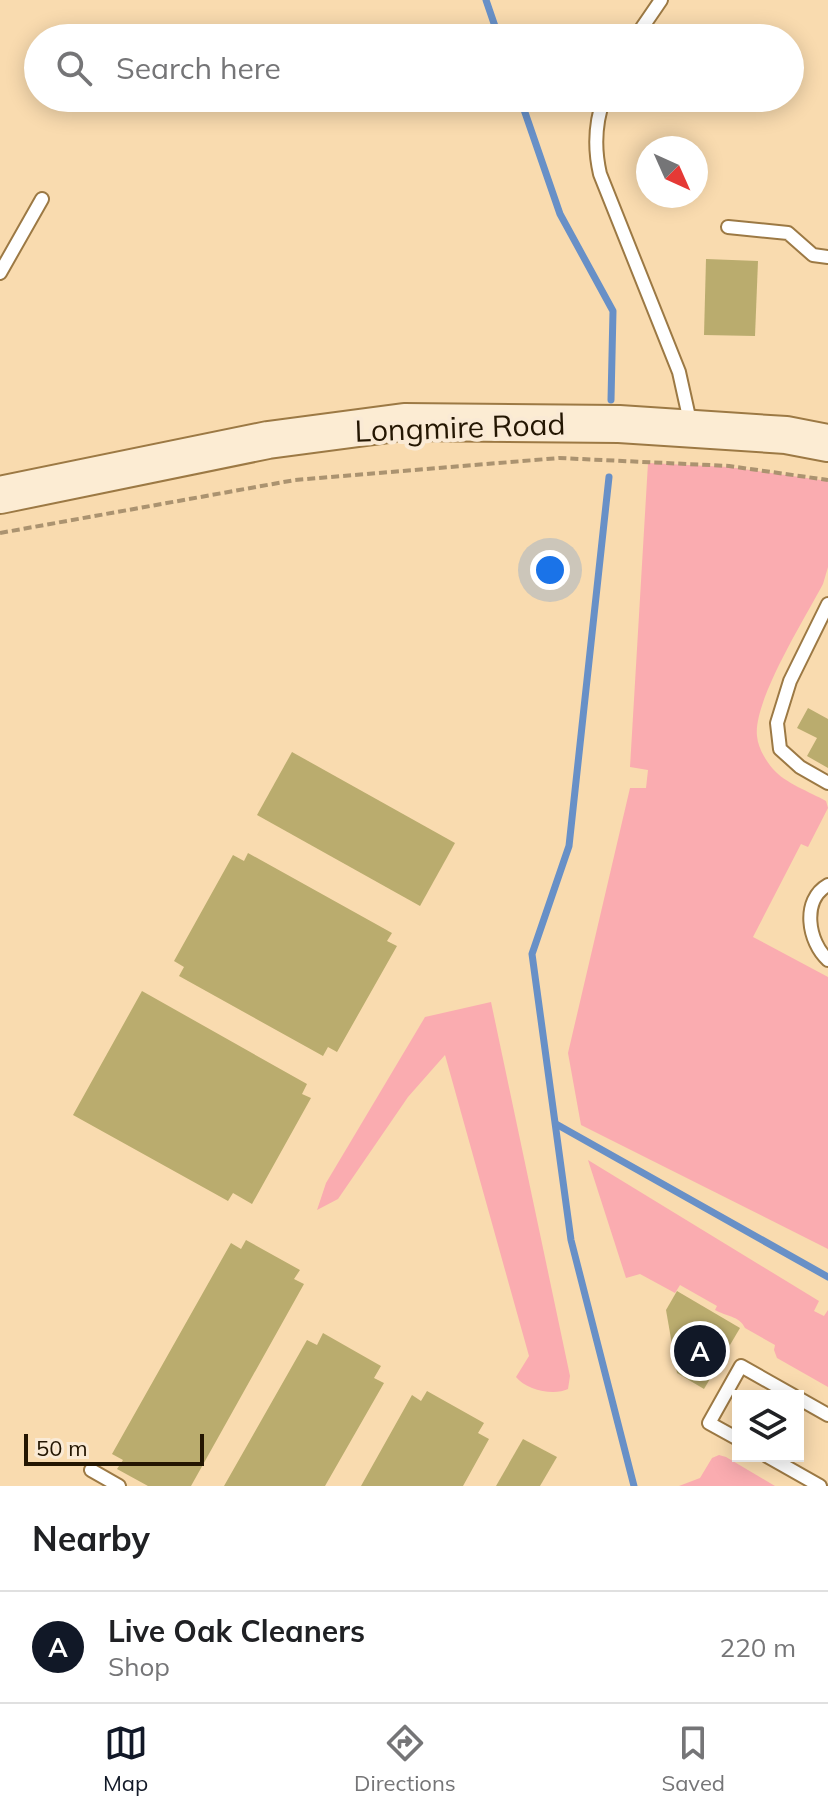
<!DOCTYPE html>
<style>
body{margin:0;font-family:Mulish,sans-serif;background:#f6f6f6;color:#202124}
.controls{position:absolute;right:24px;bottom:24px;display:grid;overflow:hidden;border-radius:0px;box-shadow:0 4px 20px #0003}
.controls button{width:72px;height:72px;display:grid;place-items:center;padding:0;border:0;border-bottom:2px solid #e0e0e0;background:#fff;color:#202124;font:40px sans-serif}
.compass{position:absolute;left:636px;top:136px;width:72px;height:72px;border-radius:50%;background:#fff;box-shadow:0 4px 20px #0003;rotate:135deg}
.scale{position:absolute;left:24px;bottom:20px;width:180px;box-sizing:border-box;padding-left:8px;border:4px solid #241602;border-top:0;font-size:22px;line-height:28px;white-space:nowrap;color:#241602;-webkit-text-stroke:6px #faead5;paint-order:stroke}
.you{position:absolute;left:550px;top:570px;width:28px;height:28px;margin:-20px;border:6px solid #fff;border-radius:50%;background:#1a73e8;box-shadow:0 0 0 12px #1a73e833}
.badge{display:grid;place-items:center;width:52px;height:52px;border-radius:50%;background:#111827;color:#fff;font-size:26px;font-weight:700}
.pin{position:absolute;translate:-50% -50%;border:4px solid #fff;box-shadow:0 2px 8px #0006}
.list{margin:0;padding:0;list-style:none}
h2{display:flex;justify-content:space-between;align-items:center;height:104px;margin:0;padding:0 32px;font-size:34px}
h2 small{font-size:26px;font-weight:400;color:#757577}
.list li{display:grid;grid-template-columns:52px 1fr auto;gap:24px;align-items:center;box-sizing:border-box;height:112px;padding:0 32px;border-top:2px solid #e0e0e0}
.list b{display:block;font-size:30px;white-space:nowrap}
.list p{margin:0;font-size:26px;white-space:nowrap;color:#757577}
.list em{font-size:26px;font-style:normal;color:#757577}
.icon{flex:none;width:44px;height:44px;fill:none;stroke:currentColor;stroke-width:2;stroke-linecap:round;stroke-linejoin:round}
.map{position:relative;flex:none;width:828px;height:1486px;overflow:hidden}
.search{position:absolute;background:#fff;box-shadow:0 4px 20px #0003;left:24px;right:24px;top:24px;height:88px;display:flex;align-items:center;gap:20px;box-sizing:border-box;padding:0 28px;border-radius:44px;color:#757577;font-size:30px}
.sheet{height:216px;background:#fff}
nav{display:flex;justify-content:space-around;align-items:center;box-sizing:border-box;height:112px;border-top:2px solid #e0e0e0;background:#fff;font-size:22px;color:#757577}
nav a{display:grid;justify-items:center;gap:4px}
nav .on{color:#111827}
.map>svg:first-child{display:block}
.green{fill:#faacb0}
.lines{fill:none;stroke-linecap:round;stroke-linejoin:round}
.stream{stroke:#6890c7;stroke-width:7}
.building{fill:#baac6e}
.service-casing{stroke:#9c7944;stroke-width:16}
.secondary-casing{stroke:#9c7944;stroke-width:40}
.path{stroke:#ab9370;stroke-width:4;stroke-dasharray:8 4;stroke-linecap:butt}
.service{stroke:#fff;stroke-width:12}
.secondary{stroke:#fcecd3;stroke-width:36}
.labels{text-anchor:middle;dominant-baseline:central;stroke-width:8;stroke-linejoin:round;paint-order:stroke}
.street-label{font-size:30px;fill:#241602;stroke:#faead5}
</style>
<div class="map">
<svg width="828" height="1486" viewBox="0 0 828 1486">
<rect width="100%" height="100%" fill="#f9dbaf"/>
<g class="green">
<path d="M 648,463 L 729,467 L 828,481 L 828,567 L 823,584 C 805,618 753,701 757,736 C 758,748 766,761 773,769 C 785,783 810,792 826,801 L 828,808 L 808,847 L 801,844 L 753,937 L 828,977 L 828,1249 L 581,1125 L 568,1053 L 630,788 L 646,788 L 648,770 L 630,767 Z"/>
<path d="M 491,1002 L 570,1376 L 568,1389 C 554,1396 526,1390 516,1377 L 529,1356 L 445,1055 L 408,1097 L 338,1199 L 317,1210 L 326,1183 L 425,1017 Z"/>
<path d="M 588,1160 L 819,1301 L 814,1311 L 824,1316 L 828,1310 L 828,1387 L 777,1358 L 774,1350 L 775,1345 L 745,1328 C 740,1316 725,1316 715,1310 L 717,1306 L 680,1285 L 675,1293 L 640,1274 L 626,1278 Z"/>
<path d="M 719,1455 L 726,1457 L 775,1486 L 679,1486 L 700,1478 L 712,1458 Z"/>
</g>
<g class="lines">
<g class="stream">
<path d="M 486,0 L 499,38"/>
<path d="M 520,98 L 560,214 L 613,311 L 611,400"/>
<path d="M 609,477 L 569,846 L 532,954 L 571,1240 L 634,1486"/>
<path d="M 556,1124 L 828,1277"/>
</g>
</g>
<g class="building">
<path d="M 706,259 L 758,261 L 755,336 L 704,335 Z"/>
<path d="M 808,708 L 828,719 L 828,768 L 807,756 L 817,738 L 797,728 Z"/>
<path d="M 292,752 L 455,843 L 420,906 L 257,815 Z"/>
<path d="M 248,853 L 392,933 L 387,941 L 397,946 L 337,1052 L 328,1047 L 323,1056 L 179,976 L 184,967 L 174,961 L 233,855 L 244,861 Z"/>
<path d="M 142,991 L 307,1084 L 302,1094 L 311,1098 L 252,1204 L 233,1193 L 228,1201 L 73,1115 Z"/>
<path d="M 246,1240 L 300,1270 L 294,1279 L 304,1284 L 191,1486 L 148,1486 L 117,1469 L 123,1460 L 112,1454 L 231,1243 L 241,1249 Z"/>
<path d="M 677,1291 L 740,1328 L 704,1389 L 677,1373 L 666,1310 Z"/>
<path d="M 323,1333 L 381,1366 L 374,1378 L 384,1383 L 325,1486 L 224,1486 L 307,1340 L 317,1345 Z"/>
<path d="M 427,1391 L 484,1423 L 478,1433 L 489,1439 L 463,1486 L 361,1486 L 412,1395 L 421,1401 Z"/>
<path d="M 523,1439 L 557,1457 L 540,1486 L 496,1486 Z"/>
</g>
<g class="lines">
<defs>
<g id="service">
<path d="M 635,38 L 661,0"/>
<path d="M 604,98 C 595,123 594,148 600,174 L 679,372 L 691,426"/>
<path d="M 728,227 L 788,233 L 813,255 L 828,257"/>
<path d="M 0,273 L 42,199"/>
<path d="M 828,604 L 790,681 L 777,723 L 780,749 L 800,767 L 828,783"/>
<path d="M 828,885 C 801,900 808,942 828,960"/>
<path d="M 798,1398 L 828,1415"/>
<path d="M 738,1439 L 709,1423 L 741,1366 L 794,1396"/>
<path d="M 767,1456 L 820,1486"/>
<path d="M 91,1470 L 119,1486"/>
</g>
<path id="secondary" d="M 0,495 L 268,440 L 404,422 L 619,424 L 786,435 L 828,443"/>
</defs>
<use href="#service" class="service-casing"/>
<use href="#secondary" class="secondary-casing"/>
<path class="path" d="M 0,533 L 295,480 L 559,458 L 729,466 L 828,480"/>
<use href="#service" class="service"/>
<use href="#secondary" class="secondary"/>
</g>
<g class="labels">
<g class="street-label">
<text transform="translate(460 427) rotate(-2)">Longmire Road</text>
</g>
</g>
</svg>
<div class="controls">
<button><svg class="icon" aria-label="layers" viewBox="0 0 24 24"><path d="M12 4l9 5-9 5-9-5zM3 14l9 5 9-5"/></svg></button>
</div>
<svg class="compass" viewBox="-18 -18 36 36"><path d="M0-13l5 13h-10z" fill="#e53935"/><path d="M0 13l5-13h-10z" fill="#757577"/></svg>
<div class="scale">50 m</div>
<div class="you"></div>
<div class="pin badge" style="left:700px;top:1351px">A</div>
<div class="search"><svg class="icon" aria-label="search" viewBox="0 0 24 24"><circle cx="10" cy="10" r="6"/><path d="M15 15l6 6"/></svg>Search here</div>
</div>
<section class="sheet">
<h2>Nearby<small></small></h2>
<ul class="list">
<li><span class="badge">A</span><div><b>Live Oak Cleaners</b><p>Shop</p></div><em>220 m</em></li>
</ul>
</section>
<nav>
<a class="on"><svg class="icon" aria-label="map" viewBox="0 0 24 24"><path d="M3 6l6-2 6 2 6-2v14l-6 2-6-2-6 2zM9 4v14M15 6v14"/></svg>Map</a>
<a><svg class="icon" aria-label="directions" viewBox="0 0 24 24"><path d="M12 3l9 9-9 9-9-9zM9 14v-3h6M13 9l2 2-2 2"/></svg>Directions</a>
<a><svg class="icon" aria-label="saved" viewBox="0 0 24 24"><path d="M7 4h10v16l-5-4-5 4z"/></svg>Saved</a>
</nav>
